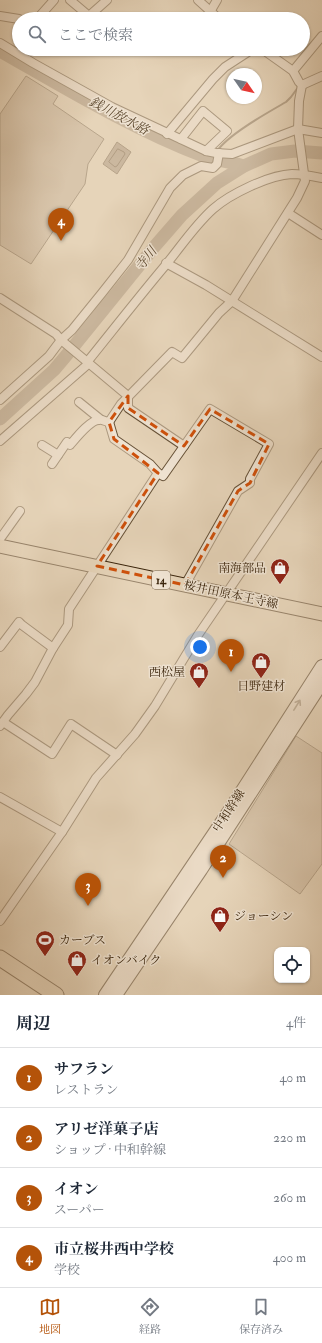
<!DOCTYPE html>
<html lang="ja">
<meta charset="utf-8">
<style>
body{margin:0;font-family:"IM FELL Double Pica","Noto Serif JP",serif;background:#f2f2f3;color:#1f2937}
.controls{position:absolute;right:12px;bottom:12px;display:grid;overflow:hidden;border-radius:8px;box-shadow:0 1px 3px #0004}
.controls button{width:36px;height:36px;display:grid;place-items:center;padding:0;border:0;border-bottom:1px solid #e0e1e3;background:#fff;color:#1f2937;font:20px sans-serif}
.compass{position:absolute;left:226px;top:68px;width:36px;height:36px;border-radius:50%;background:#fff;box-shadow:0 1px 3px #0004;rotate:124deg}
.you{position:absolute;left:200px;top:647px;width:14px;height:14px;margin:-10px;border:3px solid #fff;border-radius:50%;background:#1a73e8;box-shadow:0 0 0 6px #1a73e833}
.badge{display:grid;place-items:center;width:26px;height:26px;border-radius:50%;background:#b45309;color:#fff;font-size:13px;font-weight:700}
.pin{position:absolute;translate:-50% -33px;filter:drop-shadow(0 1px 2px #0008)}
.pin::after{content:'';position:absolute;top:21px;width:14px;height:12px;background:inherit;clip-path:polygon(0 0,100% 0,50% 100%)}
.list{margin:0;padding:0;list-style:none}
h2{display:flex;justify-content:space-between;align-items:center;height:52px;margin:0;padding:0 16px;font-size:17px}
h2 small{font-size:13px;font-weight:400;color:#747a83}
.list li{display:grid;grid-template-columns:26px 1fr auto;gap:12px;align-items:center;box-sizing:border-box;height:60px;padding:0 16px;border-top:1px solid #e0e1e3}
.list b{display:block;font-size:15px;white-space:nowrap}
.list p{margin:0;font-size:13px;white-space:nowrap;color:#747a83}
.list em{font-size:13px;font-style:normal;color:#747a83}
.icon{flex:none;width:22px;height:22px;fill:none;stroke:currentColor;stroke-width:2;stroke-linecap:round;stroke-linejoin:round}
.map{position:relative;flex:none;width:322px;height:995px;overflow:hidden}
.search{position:absolute;background:#fff;box-shadow:0 1px 3px #0004;left:12px;right:12px;top:12px;height:44px;display:flex;align-items:center;gap:10px;box-sizing:border-box;padding:0 14px;border-radius:22px;color:#747a83;font-size:15px}
.sheet{height:292px;background:#fff}
nav{display:flex;justify-content:space-around;align-items:center;box-sizing:border-box;height:56px;border-top:1px solid #e0e1e3;background:#fff;font-size:11px;color:#747a83}
nav a{display:grid;justify-items:center;gap:2px}
nav .on{color:#b45309}
.map>svg:first-child{display:block}
.green{fill:#c9b69c;stroke:#826e54}
.water{fill:#ac987e;stroke:#7f6a50}
.lines{fill:none;stroke-linecap:round;stroke-linejoin:round}
.shore{stroke:#745e45;stroke-width:1}
.stream{stroke:#7f6a50;stroke-width:2}
.river{stroke:#ac987e;stroke-width:13}
.street-casing{stroke:#665137;stroke-width:10}
.secondary-casing{stroke:#3b250c;stroke-width:14}
.primary-casing{stroke:#3b250c;stroke-width:15}
.highway-casing{stroke:#3b250c;stroke-width:17}
.street{stroke:#efe3d2;stroke-width:8}
.secondary{stroke:#efe3d2;stroke-width:12}
.primary{stroke:#e6d4b9;stroke-width:13}
.highway{stroke:#e6d4b9;stroke-width:15}
.oneway{stroke:#95846f}
.marked{fill:none;stroke:#ce510c;stroke-width:3;stroke-dasharray:8 5;stroke-linejoin:round}
.labels{text-anchor:middle;dominant-baseline:central;stroke-width:3;stroke-linejoin:round;paint-order:stroke}
.shield{fill:#efe3d2;stroke:#715e47;stroke-width:1}
.shield-label{font-size:11px;font-weight:bold;fill:#3b250c}
.poi-label{font-size:12px;fill:#3b250c;stroke:#efe3d2;text-anchor:start}
.street-label{font-size:12px;fill:#3b250c;stroke:#efe3d2}
.water-label{font-size:13px;font-style:italic;fill:#5d482e;stroke:#efe3d2}
</style>
<div class="map">
<svg width="322" height="995" viewBox="0 0 322 995">
<rect width="100%" height="100%" fill="#e6d4b9"/>
<filter id="stains"><feTurbulence type="fractalNoise" baseFrequency=".005" numOctaves="4"/><feColorMatrix values="0 0 0 0 .2 0 0 0 0 .09 0 0 0 0 .02 0 0 0 .5 -.17"/></filter>
<radialGradient id="worn" r=".72"><stop offset=".6" stop-color="#630" stop-opacity="0"/><stop offset="1" stop-color="#630" stop-opacity=".3"/></radialGradient>
<g class="green">
<path d="M 26,76 L 58,96 L 53,104 L 104,139 L 88,164 L 85,184 L 31,264 L 0,245 L 0,114 Z"/>
<path d="M 296,736 L 322,753 L 322,864 L 300,894 L 229,844 Z"/>
</g>
<path class="water" d="M 117,142 L 131,152 L 117,174 L 103,164 Z"/>
<g class="lines">
<path class="shore" d="M 118,149 L 124,152 L 125,154 L 117,166 L 115,167 L 109,162 Z"/>
<path class="stream" d="M 217,151 C 229,134 267,113 286,102 L 291,97 L 299,86"/>
<g class="river">
<path d="M 0,51 C 65,88 132,129 203,156 C 216,161 230,161 244,166"/>
<path d="M 0,419 L 54,370 L 65,357 L 155,246 L 182,215 L 217,183 L 244,166 L 271,154 L 295,151 L 322,153"/>
</g>
<defs>
<g id="street">
<path d="M 70,0 L 89,16 L 107,0"/>
<path d="M 198,0 L 219,19"/>
<path d="M 210,12 L 217,0"/>
<path d="M 0,16 L 19,19"/>
<path d="M 28,19 L 38,18 L 54,0"/>
<path d="M 0,43 L 33,63 L 112,107 L 206,151 L 216,153 L 232,154 L 298,129 L 322,133"/>
<path d="M 262,49 L 293,71 L 299,82 L 302,85"/>
<path d="M 293,71 L 322,36"/>
<path d="M 302,85 L 322,76"/>
<path d="M 167,134 L 213,79 L 225,67 L 248,52 L 250,49"/>
<path d="M 181,139 L 203,111 L 227,131 L 206,151"/>
<path d="M 288,213 L 322,235"/>
<path d="M 166,263 L 206,285 L 322,357"/>
<path d="M 0,298 L 56,334 L 61,340 L 128,396 L 128,408 L 184,446"/>
<path d="M 0,400 L 49,356 L 61,340 L 72,330 L 102,293 L 128,260 L 170,188 L 183,175 L 201,166 L 213,168 L 217,164 L 219,153"/>
<path d="M 79,402 L 100,419"/>
<path d="M 109,422 L 121,404 L 172,352 L 182,358 L 219,313 L 232,301 L 297,198 L 305,181 L 298,129 L 299,101 L 302,85"/>
<path d="M 109,422 L 114,439 L 150,464 L 158,473"/>
<path d="M 0,441 L 87,365 L 88,361 C 113,330 138,298 164,267 C 180,248 194,226 213,209 C 230,194 269,175 292,174 C 302,174 312,176 322,178"/>
<path d="M 42,445 L 58,455"/>
<path d="M 52,464 L 67,442 L 70,445 C 76,438 90,420 99,420 C 102,419 106,422 109,422"/>
<path d="M 0,539 L 20,511"/>
<path d="M 0,647 L 19,622 L 22,625 L 53,648"/>
<path d="M 3,722 L 52,754 L 71,724 L 117,755"/>
<path d="M 0,726 L 8,715 L 26,694 L 35,682 L 53,648 L 68,625 L 69,609 L 158,473 L 163,476 L 210,409 L 269,444 L 250,479 L 250,483 L 238,491 L 185,585"/>
<path d="M 0,797 L 62,832"/>
<path d="M 0,921 L 62,832 L 96,778 L 135,734 L 155,706 L 198,635 L 322,453"/>
</g>
<g id="secondary">
<path d="M 105,995 L 229,811 L 322,666"/>
<path d="M 116,995 L 201,870 L 322,683"/>
</g>
<path id="primary" d="M 0,546 L 322,614"/>
<path id="highway" d="M 0,958 L 56,995"/>
</defs>
<use href="#street" class="street-casing"/>
<use href="#secondary" class="secondary-casing"/>
<use href="#primary" class="primary-casing"/>
<use href="#highway" class="highway-casing"/>
<use href="#street" class="street"/>
<use href="#secondary" class="secondary"/>
<use href="#primary" class="primary"/>
<use href="#highway" class="highway"/>
</g>
<defs><path id="oneway-shaft" d="M-6 0H5M1.5-3L5.5 0L1.5 3" fill="none" stroke-width="1.6" stroke-linecap="round" stroke-linejoin="round"/></defs>
<use class="oneway" href="#oneway-shaft" transform="translate(297 705) rotate(-58)"/>
<path d="M0 0H322V995H0ZM 128,396 L 128,408 L 184,446 L 210,409 L 269,444 L 250,483 L 238,491 L 185,585 L 97,566 L 158,473 L 114,439 L 109,422 Z" fill="#e6d4b9" fill-opacity=".55" fill-rule="evenodd"/>
<path class="marked" d="M 128,396 L 128,408 L 184,446 L 210,409 L 269,444 L 250,483 L 238,491 L 185,585 L 97,566 L 158,473 L 114,439 L 109,422 Z"/>
<defs>
<symbol id="shop-pin" viewBox="-11 -11 22 30"><path d="M0 17L-7.5 6A9.5 9.5 0 1 1 7.5 6Z" fill="#8f2418" stroke="#efe3d2"/><path d="M-5-2.5h2.3a2.7 3.5 0 0 1 5.4 0H5L5.5 6h-11ZM-1.5-2.5h3a1.5 2.3 0 0 0-3 0Z" fill="#fff"/></symbol>
<symbol id="stadium-pin" viewBox="-11 -11 22 30"><path d="M0 17L-7.5 6A9.5 9.5 0 1 1 7.5 6Z" fill="#8f2418" stroke="#efe3d2"/><path d="M0-5a6.5 5 0 1 0 0 10a6.5 5 0 1 0 0-10ZM-3.5-1.8h7v3.6h-7Z" fill="#fff"/></symbol>
</defs>
<g fill-rule="evenodd">
<use href="#shop-pin" x="269" y="557" width="22" height="30"/>
<use href="#shop-pin" x="250" y="651" width="22" height="30"/>
<use href="#shop-pin" x="188" y="661" width="22" height="30"/>
<use href="#shop-pin" x="209" y="905" width="22" height="30"/>
<use href="#stadium-pin" x="34" y="929" width="22" height="30"/>
<use href="#shop-pin" x="66" y="949" width="22" height="30"/>
</g>
<g class="labels">
<rect class="shield" x="152" y="571" width="18" height="18" rx="3"/>
<g class="shield-label">
<text x="161" y="580">14</text>
</g>
<g class="poi-label">
<text x="266" y="568" text-anchor="end">南海部品</text>
<text x="185" y="672" text-anchor="end">西松屋</text>
<text x="261" y="686" text-anchor="middle">日野建材</text>
<text x="234" y="916">ジョーシン</text>
<text x="59" y="940">カーブス</text>
<text x="91" y="960">イオンバイク</text>
</g>
<g class="street-label">
<text transform="translate(231 595) rotate(12)">桜井田原本王寺線</text>
<text transform="translate(229 811) rotate(-57)">中和幹線</text>
</g>
<g class="water-label">
<text transform="translate(119 116) rotate(28)">銭川放水路</text>
<text transform="translate(146 259) rotate(-51)">寺川</text>
</g>
</g>
<rect width="100%" height="100%" filter="url(#stains)"/>
<rect width="100%" height="100%" fill="url(#worn)"/>
</svg>
<div class="controls">
<button><svg class="icon" aria-label="locate" viewBox="0 0 24 24"><circle cx="12" cy="12" r="6"/><path d="M12 2v4M12 18v4M2 12h4M18 12h4"/></svg></button>
</div>
<svg class="compass" viewBox="-18 -18 36 36"><path d="M0-13l5 13h-10z" fill="#e53935"/><path d="M0 13l5-13h-10z" fill="#747a83"/></svg>
<div class="you"></div>
<div class="pin badge" style="left:231px;top:672px">1</div>
<div class="pin badge" style="left:223px;top:878px">2</div>
<div class="pin badge" style="left:88px;top:906px">3</div>
<div class="pin badge" style="left:61px;top:241px">4</div>
<div class="search"><svg class="icon" aria-label="search" viewBox="0 0 24 24"><circle cx="10" cy="10" r="6"/><path d="M15 15l6 6"/></svg>ここで検索</div>
</div>
<section class="sheet">
<h2>周辺<small>4件</small></h2>
<ul class="list">
<li><span class="badge">1</span><div><b>サフラン</b><p>レストラン</p></div><em>40 m</em></li>
<li><span class="badge">2</span><div><b>アリゼ洋菓子店</b><p>ショップ · 中和幹線</p></div><em>220 m</em></li>
<li><span class="badge">3</span><div><b>イオン</b><p>スーパー</p></div><em>260 m</em></li>
<li><span class="badge">4</span><div><b>市立桜井西中学校</b><p>学校</p></div><em>400 m</em></li>
</ul>
</section>
<nav>
<a class="on"><svg class="icon" aria-label="map" viewBox="0 0 24 24"><path d="M3 6l6-2 6 2 6-2v14l-6 2-6-2-6 2zM9 4v14M15 6v14"/></svg>地図</a>
<a><svg class="icon" aria-label="directions" viewBox="0 0 24 24"><path d="M12 3l9 9-9 9-9-9zM9 14v-3h6M13 9l2 2-2 2"/></svg>経路</a>
<a><svg class="icon" aria-label="saved" viewBox="0 0 24 24"><path d="M7 4h10v16l-5-4-5 4z"/></svg>保存済み</a>
</nav>
